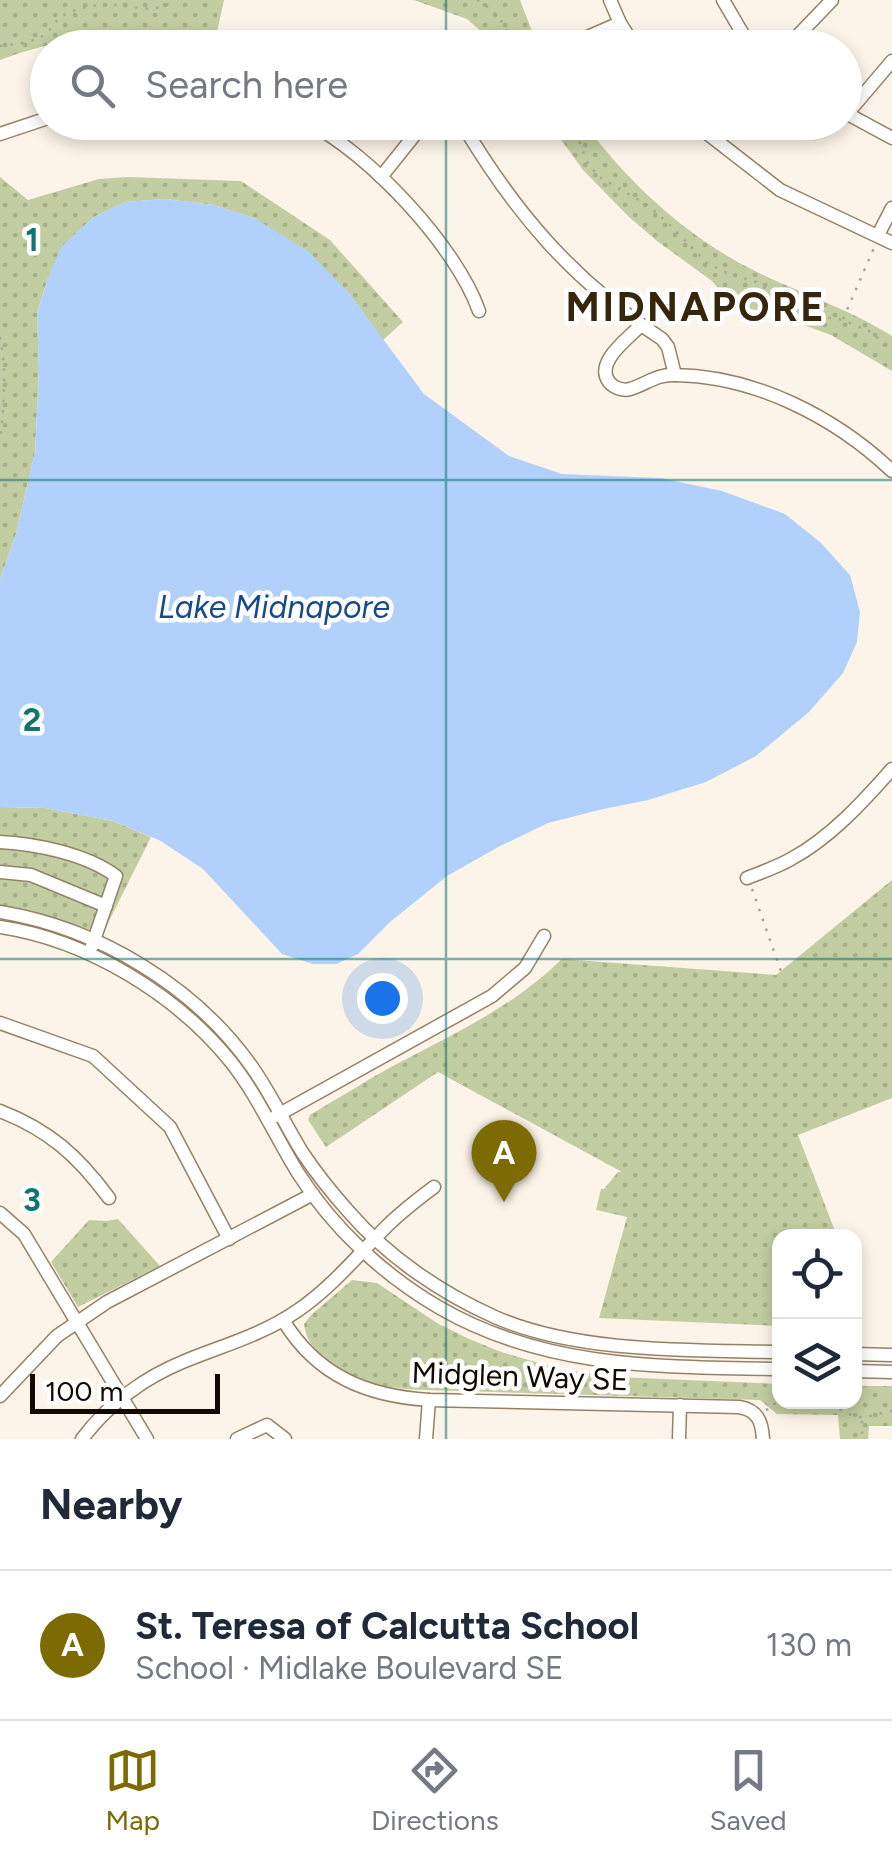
<!DOCTYPE html>
<meta charset="utf-8">
<style>
body{margin:0;font-family:Figtree,sans-serif;background:#f2f2f3;color:#1f2937}
.controls{position:absolute;right:30px;bottom:30px;display:grid;overflow:hidden;border-radius:20px;box-shadow:0 5px 15px #0003}
.controls button{width:90px;height:90px;display:grid;place-items:center;padding:0;border:0;border-bottom:2px solid #e0e1e3;background:#fff;color:#1f2937;font:50px sans-serif}
.scale{position:absolute;left:30px;bottom:25px;width:190px;box-sizing:border-box;padding-left:10px;border:5px solid #110a02;border-top:0;font-size:28px;line-height:35px;white-space:nowrap;color:#110a02;-webkit-text-stroke:8px #fff;paint-order:stroke}
.you{position:absolute;left:382px;top:998px;width:35px;height:35px;margin:-25px;border:8px solid #fff;border-radius:50%;background:#1a73e8;box-shadow:0 0 0 15px #1a73e833}
.badge{display:grid;place-items:center;width:65px;height:65px;border-radius:50%;background:#7c6a02;color:#fff;font-size:32px;font-weight:700}
.pin{position:absolute;translate:-50% -82px;filter:drop-shadow(0 2px 5px #0008)}
.pin::after{content:'';position:absolute;top:52px;width:35px;height:30px;background:inherit;clip-path:polygon(0 0,100% 0,50% 100%)}
.list{margin:0;padding:0;list-style:none}
h2{display:flex;justify-content:space-between;align-items:center;height:130px;margin:0;padding:0 40px;font-size:42px}
h2 small{font-size:32px;font-weight:400;color:#747a83}
.list li{display:grid;grid-template-columns:65px 1fr auto;gap:30px;align-items:center;box-sizing:border-box;height:150px;padding:0 40px;border-top:2px solid #e0e1e3}
.list b{display:block;font-size:38px;white-space:nowrap}
.list p{margin:0;font-size:32px;white-space:nowrap;color:#747a83}
.list em{font-size:32px;font-style:normal;color:#747a83}
.icon{flex:none;width:55px;height:55px;fill:none;stroke:currentColor;stroke-width:2;stroke-linecap:round;stroke-linejoin:round}
.map{position:relative;flex:none;width:892px;height:1439px;overflow:hidden}
.search{position:absolute;background:#fff;box-shadow:0 5px 15px #0003;left:30px;right:30px;top:30px;height:110px;display:flex;align-items:center;gap:25px;box-sizing:border-box;padding:0 35px;border-radius:55px;color:#747a83;font-size:38px}
.sheet{height:280px;background:#fff}
nav{display:flex;justify-content:space-around;align-items:center;box-sizing:border-box;height:140px;border-top:2px solid #e0e1e3;background:#fff;font-size:28px;color:#747a83}
nav a{display:grid;justify-items:center;gap:5px}
nav .on{color:#7c6a02}
.map>svg:first-child{display:block}
.park{fill:url(#park-dots)}
.water{fill:#b1d1fc}
.lines{fill:none;stroke-linecap:round;stroke-linejoin:round}
.minor-casing{stroke:#958266;stroke-width:15}
.path{stroke:#ada59b;stroke-width:2.5;stroke-dasharray:2.5 8;stroke-linecap:butt}
.minor{stroke:#fff;stroke-width:12}
.grid{fill:none;stroke:#0f766e;stroke-width:2.5;stroke-opacity:0.55}
.labels{text-anchor:middle;dominant-baseline:central;stroke-width:9;stroke-linejoin:round;paint-order:stroke}
.street-label{font-size:30px;fill:#110a02;stroke:#fff}
.water-label{font-size:32px;font-style:italic;fill:#184a88;stroke:#fff}
.district-label{font-size:40px;font-weight:bold;letter-spacing:2.5px;fill:#36260b;stroke:#fff}
.grid-label{font-size:32px;text-anchor:middle;font-weight:bold;fill:#0f766e;stroke:#fff;stroke-width:9;stroke-linejoin:round;paint-order:stroke}
</style>
<div class="map">
<svg width="892" height="1439" viewBox="0 0 892 1439">
<defs>
<pattern id="park-dots" width="8" height="8" patternUnits="userSpaceOnUse" patternTransform="scale(2.5)"><rect width="8" height="8" fill="#c2cda1"/><path d="M2 2h.1M6 6h.1" fill="none" stroke="#a6af89" stroke-width="1.8" stroke-linecap="round"/></pattern>
</defs>
<rect width="100%" height="100%" fill="#fcf4e8"/>
<g class="park">
<path d="M 0,0 L 224,0 L 215,41 C 144,27 68,34 0,60 Z"/>
<path d="M 414,0 L 520,0 L 537,44 L 531,47 L 499,47 L 467,19 Z"/>
<path d="M 549,123 L 584,123 C 629,184 690,240 759,273 C 803,294 851,310 892,336 L 892,371 L 831,335 L 776,315 L 731,304 L 712,281 L 657,241 L 629,217 L 583,170 Z"/>
<path d="M 0,177 L 28,200 L 99,179 L 127,177 L 241,181 L 330,240 L 403,322 L 383,340 L 348,292 L 256,219 L 214,205 L 165,199 L 125,202 L 92,218 L 48,278 L 37,313 L 39,370 L 35,452 L 16,534 L 0,580 Z"/>
<path d="M 0,807 L 45,808 L 113,821 L 151,837 L 103,933 L 0,907 Z"/>
<path d="M 892,880 L 892,1098 L 798,1135 L 837,1236 L 780,1236 L 779,1326 L 599,1318 L 627,1217 L 596,1210 L 601,1189 L 604,1189 L 618,1172 L 622,1172 L 438,1072 L 326,1147 L 308,1120 L 310,1115 C 337,1099 364,1082 391,1067 C 451,1035 512,1008 562,959 L 776,975 Z"/>
<path d="M 118,1219 L 160,1266 L 78,1307 L 51,1262 L 89,1220 L 106,1221 Z"/>
<path d="M 352,1280 L 377,1283 L 437,1323 L 467,1338 L 501,1352 L 560,1369 L 616,1377 L 779,1384 L 780,1402 L 854,1402 L 855,1386 L 892,1386 L 892,1426 L 869,1426 L 868,1439 L 840,1439 L 838,1415 L 777,1414 L 760,1400 L 426,1390 C 389,1389 359,1384 330,1361 C 315,1349 307,1344 304,1324 L 311,1315 Z"/>
</g>
<path class="water" d="M 165,199 L 214,205 L 256,219 L 308,251 L 348,292 L 424,394 L 509,456 L 562,474 L 660,478 L 722,491 L 785,514 L 820,542 L 850,575 L 860,612 L 857,642 L 843,673 L 809,712 L 756,756 L 706,782 L 648,800 L 599,810 L 548,823 L 500,846 L 447,876 L 390,922 L 358,954 L 336,964 L 313,964 L 282,954 L 203,869 L 159,840 L 113,821 L 45,808 L 0,807 L 0,580 L 16,534 L 35,452 L 39,370 L 37,314 L 48,278 L 61,247 L 92,218 L 125,202 Z"/>
<g class="lines">
<defs>
<g id="minor">
<path d="M 610,0 L 620,23 L 636,48"/>
<path d="M 723,0 L 751,48"/>
<path d="M 82,47 L 82,48"/>
<path d="M 235,48 C 251,37 282,44 301,48"/>
<path d="M 562,48 L 620,23"/>
<path d="M 786,48 L 832,0"/>
<path d="M 844,112 L 892,138"/>
<path d="M 847,114 L 892,61"/>
<path d="M 307,122 C 369,153 456,246 479,311"/>
<path d="M 461,122 C 515,213 573,281 662,339 L 668,347 L 675,375 C 755,376 835,417 892,471"/>
<path d="M 697,122 L 708,134 L 780,190 L 892,243"/>
<path d="M 422,128 L 433,131 L 448,122"/>
<path d="M 0,134 L 48,118"/>
<path d="M 708,134 L 718,122"/>
<path d="M 381,177 L 425,122"/>
<path d="M 878,235 L 892,208"/>
<path d="M 641,325 C 629,338 594,362 609,382 C 614,388 623,391 630,389 C 647,384 656,374 675,375"/>
<path d="M 0,842 C 37,844 86,854 116,876 L 92,946"/>
<path d="M 0,872 L 31,875 L 106,906"/>
<path d="M 747,878 C 762,872 777,867 791,859 C 830,838 863,802 892,769"/>
<path d="M 0,912 C 98,928 195,986 252,1067 C 271,1094 285,1124 302,1152 C 316,1173 332,1193 349,1212 C 388,1257 441,1293 495,1317 C 576,1353 691,1350 780,1352"/>
<path d="M 0,927 C 87,940 176,994 231,1062 C 258,1096 275,1136 298,1173 C 333,1228 383,1275 440,1308 C 546,1369 661,1367 780,1369"/>
<path d="M 0,1023 L 93,1056 L 170,1127 L 229,1239"/>
<path d="M 0,1111 C 49,1130 78,1156 109,1198"/>
<path d="M 276,1116 L 492,996 L 525,968 L 544,936"/>
<path d="M 0,1213 L 24,1234 L 147,1439"/>
<path d="M 283,1320 C 317,1376 367,1396 429,1400 L 739,1407 C 758,1410 762,1422 763,1439"/>
<path d="M 854,1354 L 892,1355"/>
<path d="M 854,1371 L 892,1372"/>
<path d="M 0,1396 L 57,1336 L 107,1302 L 313,1194"/>
<path d="M 82,1439 C 108,1404 145,1377 185,1361 C 224,1345 262,1335 297,1311 C 332,1287 357,1256 387,1226 C 401,1212 418,1199 434,1187"/>
<path d="M 237,1439 L 267,1425 L 285,1439"/>
<path d="M 426,1439 L 429,1400"/>
<path d="M 679,1439 L 680,1405"/>
</g>
</defs>
<use href="#minor" class="minor-casing"/>
<g class="path">
<path d="M 477,0 C 496,10 507,27 515,48"/>
<path d="M 0,46 C 13,45 35,42 45,34 C 52,29 55,21 61,17 C 71,10 87,6 99,5 C 124,1 153,18 174,0"/>
<path d="M 572,122 L 587,162 L 598,176 L 649,206 L 669,224 L 707,263 L 729,274 L 756,282 L 791,306 L 809,315 L 843,320 L 869,331 L 892,349"/>
<path d="M 843,319 L 874,248"/>
<path d="M 0,337 C 7,371 4,406 0,441"/>
<path d="M 752,889 L 783,977"/>
<path d="M 820,1402 C 834,1404 848,1416 859,1417 C 870,1418 881,1412 892,1411"/>
<path d="M 766,1410 L 774,1407 L 776,1395 L 780,1396"/>
<path d="M 862,1421 L 862,1439"/>
</g>
<use href="#minor" class="minor"/>
</g>
<path class="grid" d="M 446,0 L 446,48M 446,122 L 446,1439M 0,480 L 892,480M 0,959 L 892,959"/>
<g class="labels">
<g class="street-label">
<text transform="translate(520 1376) rotate(2)">Midglen Way SE</text>
</g>
<g class="water-label">
<text x="274" y="607">Lake Midnapore</text>
</g>
<g class="district-label">
<text x="696" y="307">MIDNAPORE</text>
</g>
</g>
<g class="grid-label">
<text x="32" y="251">1</text>
<text x="32" y="731">2</text>
<text x="32" y="1211">3</text>
</g>
</svg>
<div class="controls">
<button><svg class="icon" aria-label="locate" viewBox="0 0 24 24"><circle cx="12" cy="12" r="6"/><path d="M12 2v4M12 18v4M2 12h4M18 12h4"/></svg></button>
<button><svg class="icon" aria-label="layers" viewBox="0 0 24 24"><path d="M12 4l9 5-9 5-9-5zM3 14l9 5 9-5"/></svg></button>
</div>
<div class="scale">100 m</div>
<div class="you"></div>
<div class="pin badge" style="left:504px;top:1202px">A</div>
<div class="search"><svg class="icon" aria-label="search" viewBox="0 0 24 24"><circle cx="10" cy="10" r="6"/><path d="M15 15l6 6"/></svg>Search here</div>
</div>
<section class="sheet">
<h2>Nearby<small></small></h2>
<ul class="list">
<li><span class="badge">A</span><div><b>St. Teresa of Calcutta School</b><p>School · Midlake Boulevard SE</p></div><em>130 m</em></li>
</ul>
</section>
<nav>
<a class="on"><svg class="icon" aria-label="map" viewBox="0 0 24 24"><path d="M3 6l6-2 6 2 6-2v14l-6 2-6-2-6 2zM9 4v14M15 6v14"/></svg>Map</a>
<a><svg class="icon" aria-label="directions" viewBox="0 0 24 24"><path d="M12 3l9 9-9 9-9-9zM9 14v-3h6M13 9l2 2-2 2"/></svg>Directions</a>
<a><svg class="icon" aria-label="saved" viewBox="0 0 24 24"><path d="M7 4h10v16l-5-4-5 4z"/></svg>Saved</a>
</nav>
